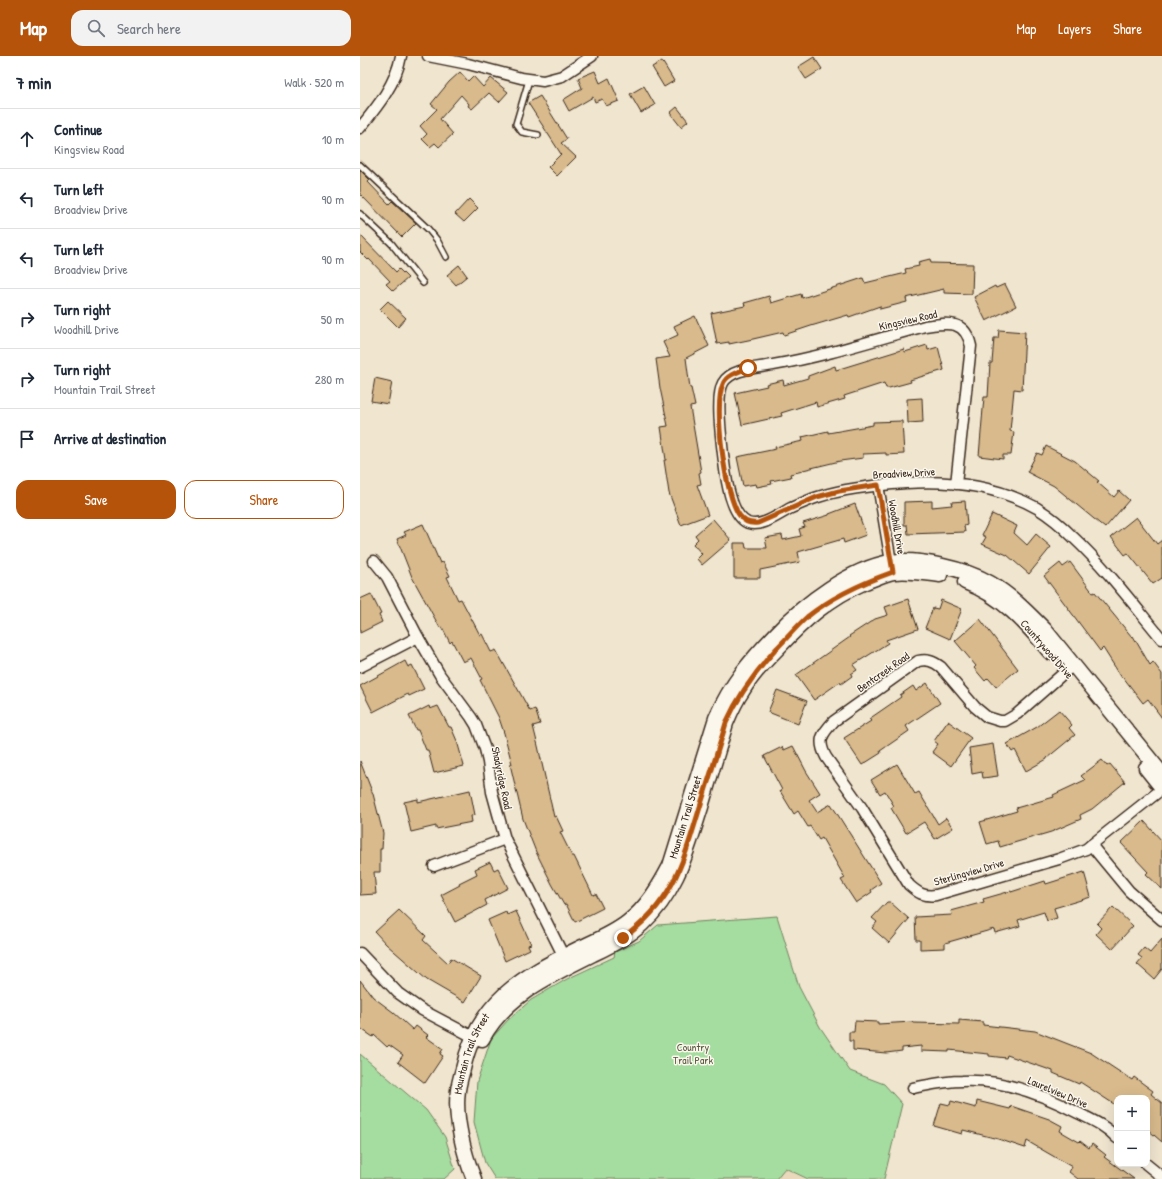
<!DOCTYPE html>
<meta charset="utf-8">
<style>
body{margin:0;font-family:"Patrick Hand",sans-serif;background:#f2f2f3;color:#1f2937}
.controls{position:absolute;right:12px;bottom:12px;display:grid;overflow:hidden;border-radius:8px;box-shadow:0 4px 16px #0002}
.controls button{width:36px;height:36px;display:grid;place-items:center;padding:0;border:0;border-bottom:1px solid #e0e1e3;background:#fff;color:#1f2937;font:20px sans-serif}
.stop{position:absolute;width:12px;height:12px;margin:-9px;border:3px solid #b45309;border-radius:50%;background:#fff}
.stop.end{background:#b45309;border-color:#fff;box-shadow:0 1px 4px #0008}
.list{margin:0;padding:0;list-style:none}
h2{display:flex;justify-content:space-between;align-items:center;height:52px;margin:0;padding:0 16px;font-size:17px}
h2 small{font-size:13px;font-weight:400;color:#747a83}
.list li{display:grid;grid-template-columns:26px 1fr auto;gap:12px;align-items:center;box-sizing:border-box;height:60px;padding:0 16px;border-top:1px solid #e0e1e3}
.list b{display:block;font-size:15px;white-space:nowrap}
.list p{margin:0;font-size:13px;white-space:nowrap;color:#747a83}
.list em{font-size:13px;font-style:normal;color:#747a83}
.actions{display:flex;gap:8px;padding:12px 16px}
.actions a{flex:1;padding:9px 0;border:1px solid #b45309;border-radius:12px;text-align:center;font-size:14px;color:#b45309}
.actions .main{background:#b45309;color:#fff}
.icon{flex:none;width:22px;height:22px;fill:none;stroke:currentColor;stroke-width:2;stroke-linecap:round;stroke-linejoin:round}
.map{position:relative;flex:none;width:802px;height:1123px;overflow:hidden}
header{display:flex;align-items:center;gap:24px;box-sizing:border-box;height:56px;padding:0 20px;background:#b45309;color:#fff}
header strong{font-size:19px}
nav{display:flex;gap:22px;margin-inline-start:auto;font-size:14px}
.search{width:280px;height:36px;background:#f2f2f3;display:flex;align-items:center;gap:10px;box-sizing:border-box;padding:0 14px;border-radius:12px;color:#747a83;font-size:15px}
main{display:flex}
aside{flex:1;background:#fff}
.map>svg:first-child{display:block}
.built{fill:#e9d8bb}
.green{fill:#a5dca0;stroke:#70835f}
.building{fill:#d8ba8c;stroke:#3b2a1e}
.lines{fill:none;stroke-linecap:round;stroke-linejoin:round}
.lane-casing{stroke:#3b2a1e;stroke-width:8}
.street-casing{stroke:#3b2a1e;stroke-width:13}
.secondary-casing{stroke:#3b2a1e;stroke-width:17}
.lane{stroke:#fbf7ec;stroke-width:5}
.street{stroke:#fbf7ec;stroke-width:10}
.secondary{stroke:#fbf7ec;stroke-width:14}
.route{stroke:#b45309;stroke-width:5}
.labels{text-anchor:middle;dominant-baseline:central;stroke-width:3;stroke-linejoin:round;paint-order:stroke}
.street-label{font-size:11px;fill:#3b2a1e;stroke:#fbf7ec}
.park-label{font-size:11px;fill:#56563e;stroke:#fbf7ec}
</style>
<header>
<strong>Map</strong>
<div class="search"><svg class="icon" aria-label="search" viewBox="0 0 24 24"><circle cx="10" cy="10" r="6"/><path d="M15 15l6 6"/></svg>Search here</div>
<nav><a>Map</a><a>Layers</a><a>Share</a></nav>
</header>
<main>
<aside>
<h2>7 min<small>Walk · 520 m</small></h2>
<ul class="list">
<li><svg class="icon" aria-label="ahead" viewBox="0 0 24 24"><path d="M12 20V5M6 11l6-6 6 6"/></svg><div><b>Continue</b><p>Kingsview Road</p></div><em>10 m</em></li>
<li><svg class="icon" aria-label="left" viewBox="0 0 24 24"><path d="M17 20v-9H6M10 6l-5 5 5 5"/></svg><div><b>Turn left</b><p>Broadview Drive</p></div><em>90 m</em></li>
<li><svg class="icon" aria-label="left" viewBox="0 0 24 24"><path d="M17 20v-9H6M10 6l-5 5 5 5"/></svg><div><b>Turn left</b><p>Broadview Drive</p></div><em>90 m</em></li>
<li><svg class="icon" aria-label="right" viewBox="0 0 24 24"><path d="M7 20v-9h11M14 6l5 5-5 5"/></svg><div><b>Turn right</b><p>Woodhill Drive</p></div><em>50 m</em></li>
<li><svg class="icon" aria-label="right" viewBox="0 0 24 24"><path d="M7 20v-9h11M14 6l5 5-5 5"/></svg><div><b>Turn right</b><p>Mountain Trail Street</p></div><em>280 m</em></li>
<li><svg class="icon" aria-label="arrive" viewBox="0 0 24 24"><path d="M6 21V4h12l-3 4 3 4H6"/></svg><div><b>Arrive at destination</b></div></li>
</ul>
<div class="actions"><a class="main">Save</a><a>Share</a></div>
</aside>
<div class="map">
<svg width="802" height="1123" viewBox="0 0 802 1123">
<rect width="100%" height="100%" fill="#f0e5cf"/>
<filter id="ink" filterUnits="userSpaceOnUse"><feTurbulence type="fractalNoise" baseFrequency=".025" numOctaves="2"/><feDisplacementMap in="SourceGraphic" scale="8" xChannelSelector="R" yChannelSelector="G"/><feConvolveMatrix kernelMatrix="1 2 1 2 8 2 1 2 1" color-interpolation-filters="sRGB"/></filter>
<g filter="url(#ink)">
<path class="built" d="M 425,1112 L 445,1123 L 416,1123 Z"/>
<g class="green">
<path d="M 417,860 L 439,931 L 460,971 L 490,1015 L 524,1028 L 542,1048 L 524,1123 L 448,1123 L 425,1112 L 416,1123 L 135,1123 L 125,1107 L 114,1066 L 117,1025 L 131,983 L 148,964 L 171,944 L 207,923 L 254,901 L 255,896 L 279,885 L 298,869 Z"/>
<path d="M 0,998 L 66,1054 L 85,1081 L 95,1113 L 84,1123 L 0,1123 Z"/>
</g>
<g class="building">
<path d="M 454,1 L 462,13 L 446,23 L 438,11 Z"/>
<path d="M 302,5 L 314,25 L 304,31 L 292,11 Z"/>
<path d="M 235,15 L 240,27 L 249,22 L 259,45 L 246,50 L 242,43 L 235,46 L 233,41 L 209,55 L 203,44 L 222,32 L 218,22 Z"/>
<path d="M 100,16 L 108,25 L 113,20 L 123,31 L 131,22 L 148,36 L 139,46 L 129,37 L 112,53 L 108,50 L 109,48 L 101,39 L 80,63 L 93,78 L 79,91 L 75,87 L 70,91 L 62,83 L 67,78 L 60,70 L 77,53 L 71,48 L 89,26 Z"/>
<path d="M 284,30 L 295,49 L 281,57 L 270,38 Z"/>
<path d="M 180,40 L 207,83 L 201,87 L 216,101 L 197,120 L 188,111 L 201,98 L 168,47 Z"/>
<path d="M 317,51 L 328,65 L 321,71 L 310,57 Z"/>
<path d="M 0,114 L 10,124 L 8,126 L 29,148 L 32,145 L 56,167 L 42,181 L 0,138 Z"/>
<path d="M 109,143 L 118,152 L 104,166 L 95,158 Z"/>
<path d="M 0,179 L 36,216 L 39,213 L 48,222 L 33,235 L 26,228 L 30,225 L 9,203 L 8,204 L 0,196 Z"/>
<path d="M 570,203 L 571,207 L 613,208 L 612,238 L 584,237 L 584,233 L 546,242 L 547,246 L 520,253 L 520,250 L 489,261 L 488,259 L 451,270 L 424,279 L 423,276 L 393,283 L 369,288 L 369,286 L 357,288 L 351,257 L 385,250 L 384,247 L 409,240 L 411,247 L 441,238 L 442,242 L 503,222 L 505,227 L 546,217 L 545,213 L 559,210 L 558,206 Z"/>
<path d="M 99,209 L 107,220 L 96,229 L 87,219 Z"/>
<path d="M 645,228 L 656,250 L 626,265 L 614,241 L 635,230 L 636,232 Z"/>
<path d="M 28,245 L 46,262 L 38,271 L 20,253 Z"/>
<path d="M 335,260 L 349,290 L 326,302 L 330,332 L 331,332 L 335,350 L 330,351 L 341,416 L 339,417 L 341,428 L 337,429 L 348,459 L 321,469 L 309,437 L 304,404 L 306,404 L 301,371 L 308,370 L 300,332 L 296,303 L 310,301 L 303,286 L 318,279 L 314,270 Z"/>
<path d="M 639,274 L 665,276 L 662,334 L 654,333 L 650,375 L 654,376 L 651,399 L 643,399 L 643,403 L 619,400 L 624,341 L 628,341 L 630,307 L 632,307 L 634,282 L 638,282 Z"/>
<path d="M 567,289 L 568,294 L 578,291 L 584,314 L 550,324 L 551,326 L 529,332 L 526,332 L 524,327 L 484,340 L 485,343 L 457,351 L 456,346 L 421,357 L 422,360 L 382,369 L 375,337 L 407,330 L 406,328 L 423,324 L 424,329 L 448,322 L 448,320 L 475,310 L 476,314 L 544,293 L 545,296 Z"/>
<path d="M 15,322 L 32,326 L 28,348 L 11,345 Z"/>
<path d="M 562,342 L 563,366 L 548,367 L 547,343 Z"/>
<path d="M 542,365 L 544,398 L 526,399 L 526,397 L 503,398 L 503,402 L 480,405 L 443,414 L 443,415 L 430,418 L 431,421 L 411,425 L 412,428 L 397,431 L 396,428 L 383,430 L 377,401 L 416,393 L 415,391 L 443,385 L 442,381 L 468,375 L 468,377 L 513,369 L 513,366 Z"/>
<path d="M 686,390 L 715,405 L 739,425 L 737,426 L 754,441 L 759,435 L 769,444 L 745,472 L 694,430 L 667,416 L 677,397 L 682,399 Z"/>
<path d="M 572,445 L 572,451 L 592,449 L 591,446 L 605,445 L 607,469 L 604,470 L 605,476 L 548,478 L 547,469 L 544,469 L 544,446 Z"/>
<path d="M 495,448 L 506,479 L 484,487 L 483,483 L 438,496 L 440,506 L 400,514 L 400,522 L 374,522 L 374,487 L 385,487 L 386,492 L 407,492 L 405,482 L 422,479 L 423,484 L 441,480 L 439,473 L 445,471 L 443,467 L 469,459 L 469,458 Z"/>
<path d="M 632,458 L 657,470 L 654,477 L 667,489 L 676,478 L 691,491 L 669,518 L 647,499 L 622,488 L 626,481 L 622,479 Z"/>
<path d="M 776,461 L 797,488 L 802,484 L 802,522 L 793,528 L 768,497 L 765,499 L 751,481 Z"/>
<path d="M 353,463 L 371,484 L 342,509 L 337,503 L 342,498 L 333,488 L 338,483 L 335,479 Z"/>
<path d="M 63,468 L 80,507 L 83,506 L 90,520 L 87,521 L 98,544 L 101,543 L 120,579 L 122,578 L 131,596 L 136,594 L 170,655 L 175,653 L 180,668 L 173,670 L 178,690 L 194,761 L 196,760 L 203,775 L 200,776 L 212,800 L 214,800 L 233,839 L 236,838 L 243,852 L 215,866 L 206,848 L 204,849 L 192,828 L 176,796 L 163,763 L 150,708 L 152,708 L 144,677 L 139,662 L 120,624 L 122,623 L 111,602 L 103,606 L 92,585 L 90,587 L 82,571 L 80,572 L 52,521 L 37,483 L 46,479 L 44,476 Z"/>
<path d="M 710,506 L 733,537 L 735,536 L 772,581 L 773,580 L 790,609 L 793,606 L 802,618 L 802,662 L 788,643 L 783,647 L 763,621 L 762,622 L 743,592 L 740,595 L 684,520 L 700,507 L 703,511 Z"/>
<path d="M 11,538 L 21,558 L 19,559 L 22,566 L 0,577 L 0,543 Z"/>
<path d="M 548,543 L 558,573 L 526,584 L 528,587 L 493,609 L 497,614 L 491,618 L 492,620 L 481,628 L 480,626 L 454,644 L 436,619 L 490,581 L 489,580 L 515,563 L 528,559 L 525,551 Z"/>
<path d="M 581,544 L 602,553 L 590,583 L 565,572 L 573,552 L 578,553 Z"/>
<path d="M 620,563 L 658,613 L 636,631 L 628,622 L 625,625 L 614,612 L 616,610 L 595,585 Z"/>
<path d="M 45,605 L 48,611 L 52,609 L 64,633 L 49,640 L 48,638 L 13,656 L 0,630 Z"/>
<path d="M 567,627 L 580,647 L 546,670 L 549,675 L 520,695 L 521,697 L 502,709 L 484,682 L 511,665 L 509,663 L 541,641 L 540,639 L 553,630 L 556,635 Z"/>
<path d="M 417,634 L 447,645 L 438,668 L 408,656 Z"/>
<path d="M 69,650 L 70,653 L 78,650 L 89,671 L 91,671 L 97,685 L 104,710 L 74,717 L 68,694 L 66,694 L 58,674 L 56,674 L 49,660 Z"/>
<path d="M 699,654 L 712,669 L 709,672 L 715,679 L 687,702 L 687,703 L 666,715 L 655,694 L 652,696 L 647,688 L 677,671 Z"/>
<path d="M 588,665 L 611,682 L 591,710 L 572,696 L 578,688 L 574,685 Z"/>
<path d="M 633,688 L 638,720 L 623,722 L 622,716 L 612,718 L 609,692 Z"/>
<path d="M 433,690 L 446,715 L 460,737 L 449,744 L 457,756 L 471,748 L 521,827 L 511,834 L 512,836 L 496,847 L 481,824 L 485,822 L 462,782 L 459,784 L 450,770 L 448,771 L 438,755 L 434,758 L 420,735 L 422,734 L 404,700 L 422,691 L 424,694 Z"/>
<path d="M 742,704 L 747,710 L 750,708 L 765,726 L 732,753 L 720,759 L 721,763 L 691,776 L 640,791 L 638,785 L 627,788 L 620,766 L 657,755 L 656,752 L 694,741 L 693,739 L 725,724 L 721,720 Z"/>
<path d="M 0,705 L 13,738 L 23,777 L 22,793 L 20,793 L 20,816 L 14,816 L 16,838 L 0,839 Z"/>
<path d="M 537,708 L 555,738 L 559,736 L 578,768 L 586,762 L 593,772 L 575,783 L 564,766 L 546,777 L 531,752 L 534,750 L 525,735 L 520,738 L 511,724 Z"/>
<path d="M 110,734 L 115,759 L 111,760 L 112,766 L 76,773 L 76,770 L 51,776 L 44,746 L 58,743 L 58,746 Z"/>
<path d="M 784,765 L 802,785 L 802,833 L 786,818 L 788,816 L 761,787 Z"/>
<path d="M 130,806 L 134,814 L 138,812 L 148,832 L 125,844 L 127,849 L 95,866 L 81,839 L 100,829 L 99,827 L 117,818 L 115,813 Z"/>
<path d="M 724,816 L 731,841 L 694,852 L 697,862 L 687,865 L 684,856 L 658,864 L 660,870 L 635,877 L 634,873 L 585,887 L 585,892 L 560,893 L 560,884 L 556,884 L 555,861 L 592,859 L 591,855 L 624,846 L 623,843 L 651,835 L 651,836 L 685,825 L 686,828 Z"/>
<path d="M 527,846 L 530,846 L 549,863 L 529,887 L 512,872 L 517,866 L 512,862 Z"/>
<path d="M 753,851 L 773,870 L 752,893 L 736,878 L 741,872 L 737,868 Z"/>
<path d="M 39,854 L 66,880 L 63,884 L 88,907 L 91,902 L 121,920 L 105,946 L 67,924 L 26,888 L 15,876 Z"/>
<path d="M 156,855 L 171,888 L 168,889 L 170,893 L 145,905 L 128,864 L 146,856 L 147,859 Z"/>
<path d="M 802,883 L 802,913 L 794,923 L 777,908 L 782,902 L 778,899 L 784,892 L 790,897 Z"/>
<path d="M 0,924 L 13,941 L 33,956 L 53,974 L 56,970 L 68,979 L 66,981 L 83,993 L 80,998 L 83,1000 L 65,1027 L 38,1006 L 43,999 L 29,989 L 27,991 L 14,979 L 13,981 L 0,972 Z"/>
<path d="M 599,964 L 623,966 L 623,969 L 675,975 L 731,997 L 772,1024 L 774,1021 L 793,1035 L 791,1038 L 802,1047 L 802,1086 L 787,1073 L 787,1042 L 757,1042 L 757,1050 L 720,1026 L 719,1028 L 693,1017 L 693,1015 L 647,999 L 646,1002 L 629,1000 L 629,998 L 589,994 L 589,996 L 561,995 L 561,990 L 542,992 L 542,995 L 526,997 L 493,994 L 493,985 L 489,985 L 489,976 L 494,976 L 495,965 L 518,966 L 518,968 L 552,966 L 553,967 L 599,968 Z"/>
<path d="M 591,1045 L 616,1052 L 617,1045 L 650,1053 L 651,1050 L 689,1063 L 702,1070 L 700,1075 L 719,1086 L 720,1085 L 729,1092 L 732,1088 L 746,1099 L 744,1101 L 774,1123 L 718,1123 L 709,1116 L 712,1111 L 667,1085 L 665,1092 L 638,1083 L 603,1074 L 602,1078 L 574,1070 L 581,1047 L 590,1049 Z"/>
</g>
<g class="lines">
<defs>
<g id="lane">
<path d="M 169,24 L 156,68 L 162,76 L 178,79"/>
<path d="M 0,109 L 68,173 L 77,184 L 86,201"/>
<path d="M 0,158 L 31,187 L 63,227"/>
</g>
<g id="street">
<path d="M 68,0 L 108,8 L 161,22 L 183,25 L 202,20 L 232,0"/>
<path d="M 0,72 C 17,51 36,28 41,0"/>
<path d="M 596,428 L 611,290 C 605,263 587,267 565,270 C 514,284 465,300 413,309 C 399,312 371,312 363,327 C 355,341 362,389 364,406 C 366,423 371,460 388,467 C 402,472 419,458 431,452 C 440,448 449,444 458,441 C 486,432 516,429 546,427 C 590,424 637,430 677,452 C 690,460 702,470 713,481 C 746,512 773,548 802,583"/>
<path d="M 518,429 L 532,512"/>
<path d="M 14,505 L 27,521 L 58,581 L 80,619 L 111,661 L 116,669 L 125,693 L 128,706 L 132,736 L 145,783 L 206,905"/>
<path d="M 713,609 L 657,658 L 645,665 L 640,665 L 627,661 L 615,651 L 581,611 C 573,605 567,603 558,605 L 474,665 C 462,678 457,684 466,701 L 502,752 L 549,829 C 558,837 564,841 576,839 L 699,803 L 726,793 L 802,733"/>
<path d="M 0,611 L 58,581"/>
<path d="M 731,789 L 769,835 L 802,864"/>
<path d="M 74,810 L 145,783"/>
<path d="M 0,897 L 38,937 L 62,954 L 119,984"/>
<path d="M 553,1032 C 569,1029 585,1025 602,1025 C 643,1023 682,1038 718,1057 C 732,1064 746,1070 757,1082"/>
<path d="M 786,1108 L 802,1121"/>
</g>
<g id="secondary">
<path d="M 605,526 C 641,539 667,568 690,596"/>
<path d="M 786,712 L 802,732"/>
<path d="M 122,983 C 147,938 190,920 233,898 C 250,890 268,881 282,868 C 317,836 327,794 341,751 C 349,723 358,695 366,667 C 371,655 376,644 383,634 C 392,619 405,605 418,592 C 444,564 469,542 505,526 C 514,523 524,518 534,516 C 548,514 565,517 580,519"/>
<path id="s1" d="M 114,1123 C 104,1098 94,1061 98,1034 C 99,1027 101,1020 103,1013 C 117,947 161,921 218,893 C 235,885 253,878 268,866 C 287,851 299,831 310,810 L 356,662 C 371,627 391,604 417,577 C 445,547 490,513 531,506 C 559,502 606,513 630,527 C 651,539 668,557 685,574 L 802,718"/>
</g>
</defs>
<use href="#lane" class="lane-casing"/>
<use href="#street" class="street-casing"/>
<use href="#secondary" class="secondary-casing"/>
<use href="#lane" class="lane"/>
<use href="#street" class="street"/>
<use href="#secondary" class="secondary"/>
</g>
</g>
<g class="lines" filter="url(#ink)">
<path class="route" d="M 263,882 C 313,847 323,807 340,751 C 349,723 358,695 366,667 C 379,638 396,615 417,592 C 427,582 437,570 447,561 C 473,540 502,527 533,516 L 518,429 L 479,435 L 457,441 L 398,467 C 391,468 385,467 380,460 C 365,442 353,349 363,328 C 366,319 380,315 388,312"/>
</g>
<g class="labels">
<g class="street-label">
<text transform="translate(548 264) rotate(-13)">Kingsview Road</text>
<text transform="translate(544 417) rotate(-3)">Broadview Drive</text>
<text transform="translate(537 471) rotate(80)">Woodhill Drive</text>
<text transform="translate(687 593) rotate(49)">Countrywood Drive</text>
<text transform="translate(523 616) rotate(-35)">Bentcreek Road</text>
<text transform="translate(142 722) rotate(78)">Shadyridge Road</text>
<text stroke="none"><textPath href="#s1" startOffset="465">Mountain Trail Street</textPath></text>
<text transform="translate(609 816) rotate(-16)">Sterlingview Drive</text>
<text stroke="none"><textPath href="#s1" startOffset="130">Mountain Trail Street</textPath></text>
<text transform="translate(698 1036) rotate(23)">Laurelview Drive</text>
</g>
<g class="park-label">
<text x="333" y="991">Country<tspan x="333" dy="13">Trail Park</tspan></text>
</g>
</g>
</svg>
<div class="controls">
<button>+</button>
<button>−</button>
</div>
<div class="stop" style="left:388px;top:312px"></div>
<div class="stop end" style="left:263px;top:882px"></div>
</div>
</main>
